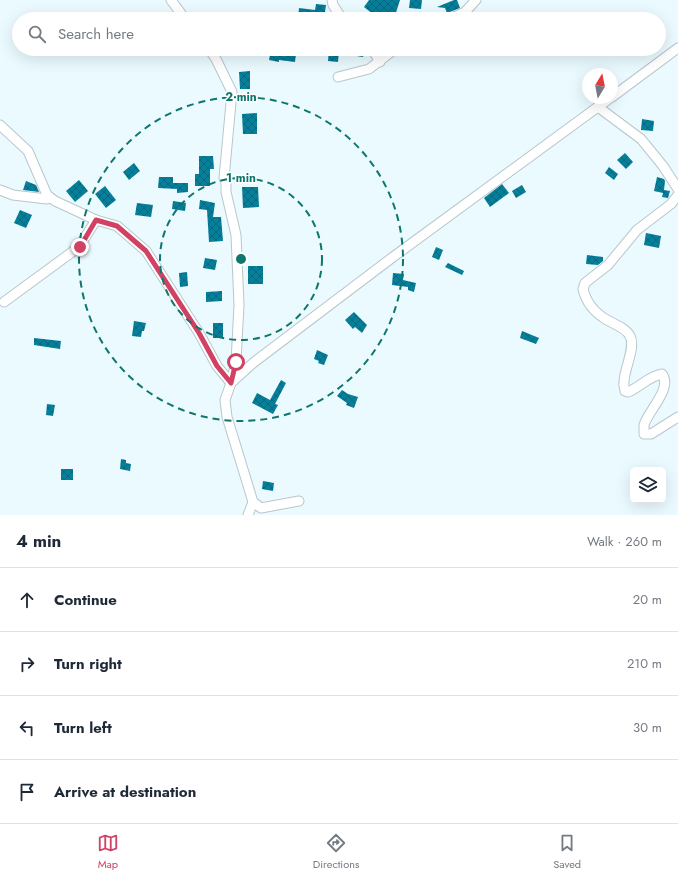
<!DOCTYPE html>
<meta charset="utf-8">
<style>
body{margin:0;font-family:Jost,sans-serif;background:#f6f6f7;color:#1f2937}
.controls{position:absolute;right:12px;bottom:12px;display:grid;overflow:hidden;border-radius:6px;box-shadow:0 4px 16px #0002}
.controls button{width:36px;height:36px;display:grid;place-items:center;padding:0;border:0;border-bottom:1px solid #e0e1e3;background:#fff;color:#1f2937;font:20px sans-serif}
.compass{position:absolute;left:582px;top:68px;width:36px;height:36px;border-radius:50%;background:#fff;box-shadow:0 4px 16px #0002;rotate:10deg}
.stop{position:absolute;width:12px;height:12px;margin:-9px;border:3px solid #d14163;border-radius:50%;background:#fff}
.stop.end{background:#d14163;border-color:#fff;box-shadow:0 1px 4px #0008}
.list{margin:0;padding:0;list-style:none}
h2{display:flex;justify-content:space-between;align-items:center;height:52px;margin:0;padding:0 16px;font-size:17px}
h2 small{font-size:13px;font-weight:400;color:#747a83}
.list li{display:grid;grid-template-columns:26px 1fr auto;gap:12px;align-items:center;box-sizing:border-box;height:64px;padding:0 16px;border-top:1px solid #e0e1e3}
.list b{display:block;font-size:15px;white-space:nowrap}
.list em{font-size:13px;font-style:normal;color:#747a83}
.icon{flex:none;width:22px;height:22px;fill:none;stroke:currentColor;stroke-width:2;stroke-linecap:round;stroke-linejoin:round}
.map{position:relative;flex:none;width:678px;height:515px;overflow:hidden}
.search{position:absolute;background:#fff;box-shadow:0 4px 16px #0002;left:12px;right:12px;top:12px;height:44px;display:flex;align-items:center;gap:10px;box-sizing:border-box;padding:0 14px;border-radius:22px;color:#747a83;font-size:15px}
.sheet{height:308px;background:#fff}
nav{display:flex;justify-content:space-around;align-items:center;box-sizing:border-box;height:56px;border-top:1px solid #e0e1e3;background:#fff;font-size:11px;color:#747a83}
nav a{display:grid;justify-items:center;gap:2px}
nav .on{color:#d14163}
.map>svg:first-child{display:block}
.building{fill:url(#building-cross-hatch)}
.lines{fill:none;stroke-linecap:round;stroke-linejoin:round}
.minor-casing{stroke:#b8c7cc;stroke-width:11}
.minor{stroke:#fff;stroke-width:9}
.route{stroke:#d14163;stroke-width:5}
.ring{fill:none;stroke:#0f766e;stroke-width:2;stroke-dasharray:7 5}
.centre{fill:#0f766e;stroke:#fff;stroke-width:2}
.ring-label{font-size:12px;text-anchor:middle;font-weight:bold;fill:#0f766e;stroke:#fff;stroke-width:3;stroke-linejoin:round;paint-order:stroke}
</style>
<div class="map">
<svg width="678" height="515" viewBox="0 0 678 515">
<defs>
<pattern id="building-cross-hatch" width="8" height="8" patternUnits="userSpaceOnUse"><rect width="8" height="8" fill="#067f9b"/><path d="M0 0l8 8M0 8l8-8" fill="none" stroke="#07687e"/></pattern>
</defs>
<rect width="100%" height="100%" fill="#eafaff"/>
<g class="building">
<path d="M 369,0 L 400,0 L 394,19 L 378,18 L 364,7 Z"/>
<path d="M 410,0 L 422,0 L 421,9 L 409,8 Z"/>
<path d="M 454,0 L 457,0 L 460,8 L 447,13 L 445,8 L 437,7 Z"/>
<path d="M 316,4 L 326,5 L 324,19 L 308,17 L 308,19 L 298,19 L 299,8 L 315,10 Z"/>
<path d="M 329,49 L 339,50 L 338,62 L 328,61 Z"/>
<path d="M 351,49 L 365,49 L 363,57 L 350,55 Z"/>
<path d="M 271,50 L 281,53 L 296,54 L 295,62 L 279,60 L 279,62 L 269,60 Z"/>
<path d="M 250,71 L 250,89 L 240,89 L 239,72 Z"/>
<path d="M 257,113 L 257,134 L 243,134 L 242,114 Z"/>
<path d="M 642,119 L 654,121 L 653,131 L 641,130 Z"/>
<path d="M 625,153 L 633,162 L 626,169 L 617,160 Z"/>
<path d="M 199,156 L 213,156 L 214,169 L 210,169 L 210,186 L 195,186 L 195,174 L 199,174 Z"/>
<path d="M 134,163 L 140,171 L 129,180 L 123,172 Z"/>
<path d="M 609,167 L 618,174 L 614,180 L 605,173 Z"/>
<path d="M 159,177 L 173,177 L 173,183 L 188,183 L 188,192 L 177,193 L 177,189 L 158,188 Z"/>
<path d="M 657,177 L 664,179 L 665,181 L 664,190 L 670,191 L 668,198 L 662,197 L 663,193 L 654,191 Z"/>
<path d="M 79,180 L 88,191 L 75,202 L 66,191 Z"/>
<path d="M 26,181 L 36,185 L 39,192 L 23,190 Z"/>
<path d="M 502,184 L 509,193 L 490,207 L 484,198 Z"/>
<path d="M 522,185 L 526,192 L 516,198 L 512,191 Z"/>
<path d="M 105,186 L 116,200 L 106,208 L 95,194 Z"/>
<path d="M 242,187 L 258,187 L 259,207 L 243,208 Z"/>
<path d="M 200,200 L 215,203 L 213,217 L 221,217 L 223,241 L 209,242 L 207,210 L 199,209 Z"/>
<path d="M 173,201 L 186,203 L 185,211 L 172,209 Z"/>
<path d="M 137,203 L 153,205 L 151,217 L 135,215 Z"/>
<path d="M 20,210 L 32,215 L 26,228 L 14,223 Z"/>
<path d="M 646,233 L 661,236 L 659,248 L 644,245 Z"/>
<path d="M 436,247 L 443,250 L 439,260 L 432,257 Z"/>
<path d="M 587,255 L 603,257 L 603,261 L 598,265 L 586,264 Z"/>
<path d="M 205,258 L 217,260 L 215,270 L 203,268 Z"/>
<path d="M 448,263 L 464,271 L 462,275 L 445,267 Z"/>
<rect x="248" y="266" width="15" height="18"/>
<path d="M 187,272 L 188,286 L 180,287 L 179,273 Z"/>
<path d="M 393,273 L 404,274 L 403,280 L 416,283 L 414,292 L 408,290 L 408,287 L 392,285 Z"/>
<path d="M 222,291 L 222,301 L 206,302 L 206,292 Z"/>
<path d="M 354,312 L 367,325 L 362,333 L 355,327 L 353,329 L 345,320 Z"/>
<path d="M 134,321 L 146,323 L 144,331 L 142,331 L 141,337 L 132,336 Z"/>
<rect x="213" y="323" width="10" height="15"/>
<path d="M 522,331 L 539,338 L 536,344 L 520,338 Z"/>
<path d="M 34,338 L 61,341 L 60,349 L 34,345 Z"/>
<path d="M 317,350 L 328,355 L 324,365 L 318,363 L 319,361 L 314,359 Z"/>
<path d="M 281,380 L 286,383 L 275,404 L 278,405 L 273,414 L 252,403 L 257,393 L 270,400 Z"/>
<path d="M 342,390 L 348,394 L 358,397 L 354,408 L 346,405 L 347,403 L 337,396 Z"/>
<path d="M 47,404 L 55,405 L 53,416 L 46,415 Z"/>
<path d="M 121,459 L 126,460 L 126,463 L 131,464 L 130,471 L 120,469 Z"/>
<rect x="61" y="469" width="12" height="11"/>
<path d="M 263,481 L 274,483 L 273,491 L 262,489 Z"/>
</g>
<g class="lines">
<defs>
<g id="minor">
<path d="M 171,0 L 185,19"/>
<path d="M 332,0 L 333,5 L 342,19"/>
<path d="M 449,19 L 465,12 L 476,0"/>
<path d="M 372,49 L 380,62"/>
<path d="M 338,77 L 369,69 L 395,49"/>
<path d="M 612,97 L 678,48"/>
<path d="M 598,107 L 641,139 L 663,166 L 678,189"/>
<path d="M 0,125 L 28,151 L 47,195 L 55,201 L 96,220 L 117,226 L 146,251 L 199,333 L 217,366 L 231,383 L 236,362 L 239,305 L 236,235 L 226,192 L 226,183 L 224,178 L 232,92 L 216,59 L 209,49"/>
<path d="M 0,190 L 13,195 L 47,199 L 47,195"/>
<path d="M 678,195 L 671,204 L 637,230 L 608,265 L 585,283 L 583,289 C 586,302 595,313 607,320 C 614,324 626,328 630,336 C 636,348 624,369 624,382 C 623,385 625,388 625,391 L 628,392 C 640,387 649,376 662,374 C 673,388 648,411 644,425 C 644,427 644,431 644,434 L 651,434 L 678,417"/>
<path d="M 4,302 L 79,247 L 96,220"/>
<path d="M 253,502 L 261,508 L 299,501"/>
<path d="M 248,515 L 253,502 L 227,417 L 225,400 L 231,383 L 253,363 L 393,257 L 610,98"/>
</g>
</defs>
<use href="#minor" class="minor-casing"/>
<use href="#minor" class="minor"/>
</g>
<g class="lines">
<path class="route" d="M 80,247 L 96,220 L 117,226 L 146,251 L 199,333 L 217,366 L 231,383 L 236,362"/>
</g>
<g class="ring">
<circle cx="241" cy="259" r="81"/>
<circle cx="241" cy="259" r="162"/>
</g>
<circle cx="241" cy="259" r="6" class="centre"/>
<g class="ring-label">
<text x="241" y="101">2 min</text>
<text x="241" y="182">1 min</text>
</g>
</svg>
<div class="controls">
<button><svg class="icon" aria-label="layers" viewBox="0 0 24 24"><path d="M12 4l9 5-9 5-9-5zM3 14l9 5 9-5"/></svg></button>
</div>
<svg class="compass" viewBox="-18 -18 36 36"><path d="M0-13l5 13h-10z" fill="#e53935"/><path d="M0 13l5-13h-10z" fill="#747a83"/></svg>
<div class="stop" style="left:236px;top:362px"></div>
<div class="stop end" style="left:80px;top:247px"></div>
<div class="search"><svg class="icon" aria-label="search" viewBox="0 0 24 24"><circle cx="10" cy="10" r="6"/><path d="M15 15l6 6"/></svg>Search here</div>
</div>
<section class="sheet">
<h2>4 min<small>Walk · 260 m</small></h2>
<ul class="list">
<li><svg class="icon" aria-label="ahead" viewBox="0 0 24 24"><path d="M12 20V5M6 11l6-6 6 6"/></svg><div><b>Continue</b></div><em>20 m</em></li>
<li><svg class="icon" aria-label="right" viewBox="0 0 24 24"><path d="M7 20v-9h11M14 6l5 5-5 5"/></svg><div><b>Turn right</b></div><em>210 m</em></li>
<li><svg class="icon" aria-label="left" viewBox="0 0 24 24"><path d="M17 20v-9H6M10 6l-5 5 5 5"/></svg><div><b>Turn left</b></div><em>30 m</em></li>
<li><svg class="icon" aria-label="arrive" viewBox="0 0 24 24"><path d="M6 21V4h12l-3 4 3 4H6"/></svg><div><b>Arrive at destination</b></div></li>
</ul>
</section>
<nav>
<a class="on"><svg class="icon" aria-label="map" viewBox="0 0 24 24"><path d="M3 6l6-2 6 2 6-2v14l-6 2-6-2-6 2zM9 4v14M15 6v14"/></svg>Map</a>
<a><svg class="icon" aria-label="directions" viewBox="0 0 24 24"><path d="M12 3l9 9-9 9-9-9zM9 14v-3h6M13 9l2 2-2 2"/></svg>Directions</a>
<a><svg class="icon" aria-label="saved" viewBox="0 0 24 24"><path d="M7 4h10v16l-5-4-5 4z"/></svg>Saved</a>
</nav>
